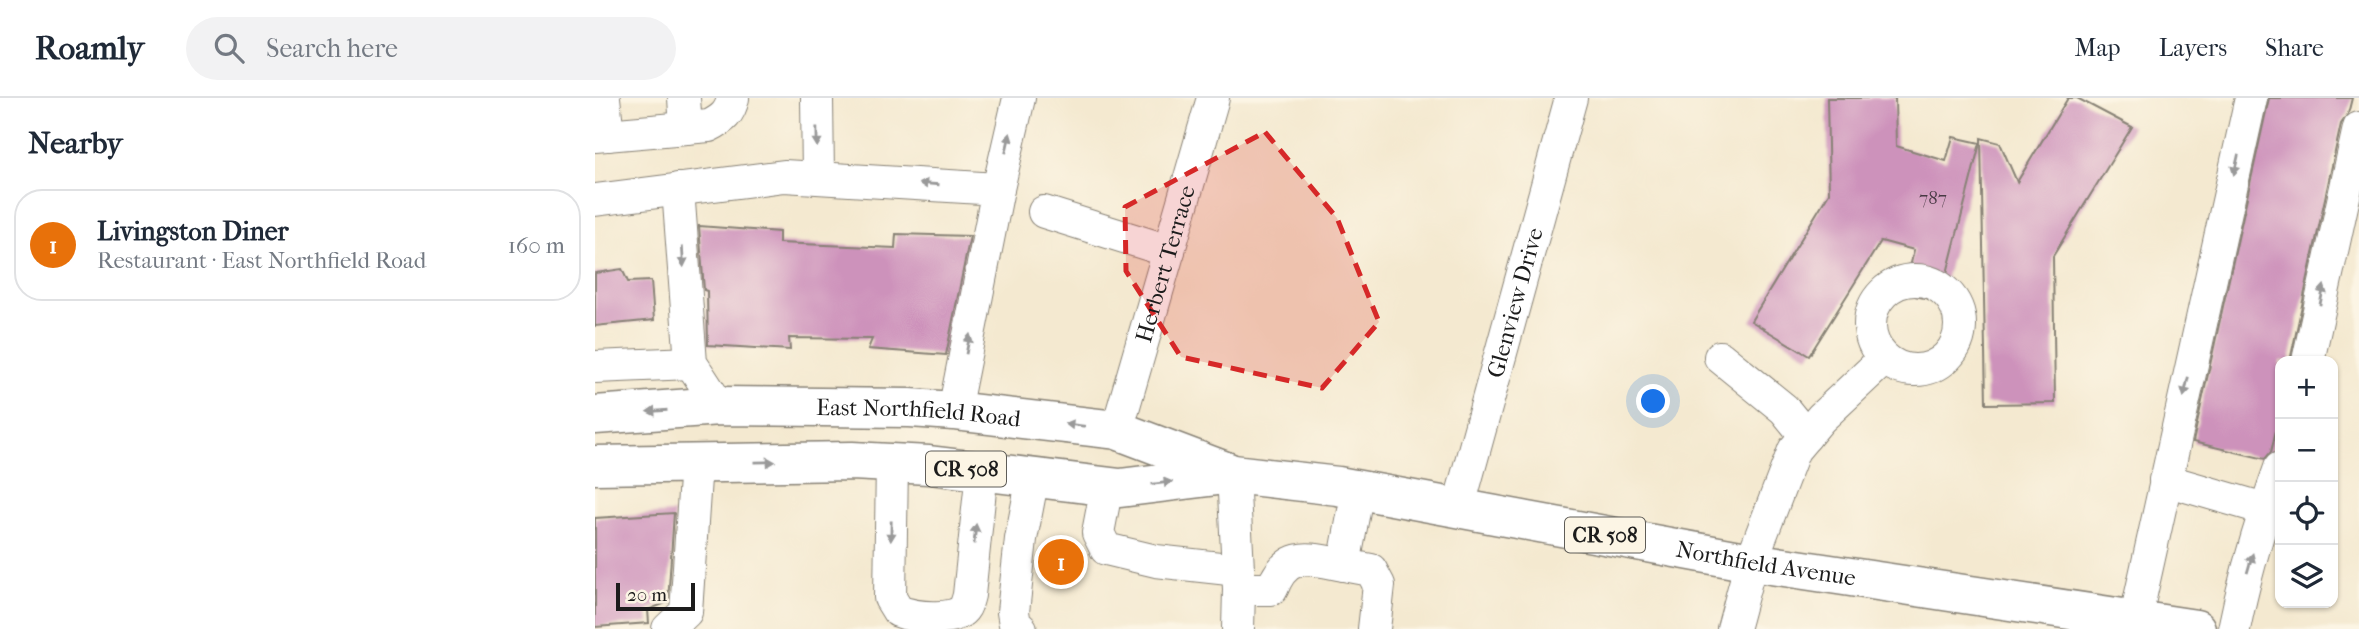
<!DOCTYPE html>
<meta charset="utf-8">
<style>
body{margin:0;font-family:"IM FELL French Canon",serif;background:#f2f2f3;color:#1f2937}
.controls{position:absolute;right:21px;bottom:21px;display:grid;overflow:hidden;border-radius:14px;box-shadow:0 2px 5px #0004}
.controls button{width:63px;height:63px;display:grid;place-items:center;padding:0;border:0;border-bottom:2px solid #e0e1e3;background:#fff;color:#1f2937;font:35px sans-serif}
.scale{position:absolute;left:21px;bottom:18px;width:79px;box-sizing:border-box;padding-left:7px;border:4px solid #1c1c1c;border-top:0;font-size:19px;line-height:24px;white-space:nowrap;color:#1c1c1c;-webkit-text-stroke:5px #fcf5e5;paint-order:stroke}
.you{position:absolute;left:1059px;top:304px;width:24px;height:24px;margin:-18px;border:5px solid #fff;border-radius:50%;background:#1a73e8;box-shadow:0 0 0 10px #1a73e833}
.badge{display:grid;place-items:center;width:46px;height:46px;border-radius:50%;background:#0f766e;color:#fff;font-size:23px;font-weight:700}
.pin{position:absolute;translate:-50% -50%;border:4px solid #fff;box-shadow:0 2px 7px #0006}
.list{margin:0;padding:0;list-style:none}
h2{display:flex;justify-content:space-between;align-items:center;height:91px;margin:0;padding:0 28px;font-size:30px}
h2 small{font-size:23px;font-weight:400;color:#747a83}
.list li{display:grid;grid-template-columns:46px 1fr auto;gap:21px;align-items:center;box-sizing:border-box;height:112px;margin:0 14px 14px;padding:0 14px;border:2px solid #e0e1e3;border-radius:28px}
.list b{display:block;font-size:26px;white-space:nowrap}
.list p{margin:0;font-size:23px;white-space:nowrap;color:#747a83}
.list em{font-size:23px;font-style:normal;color:#747a83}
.icon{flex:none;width:38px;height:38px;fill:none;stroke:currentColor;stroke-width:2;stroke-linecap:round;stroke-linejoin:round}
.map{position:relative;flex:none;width:1764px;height:531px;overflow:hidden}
header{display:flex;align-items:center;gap:42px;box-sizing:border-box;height:98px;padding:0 35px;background:#fff;border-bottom:2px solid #e0e1e3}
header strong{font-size:33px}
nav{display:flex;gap:38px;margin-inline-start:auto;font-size:24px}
.search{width:490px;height:63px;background:#f2f2f3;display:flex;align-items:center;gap:18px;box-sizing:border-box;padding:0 24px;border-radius:38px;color:#747a83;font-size:26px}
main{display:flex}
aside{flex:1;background:#fff}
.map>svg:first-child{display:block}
.building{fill:#cd92bb}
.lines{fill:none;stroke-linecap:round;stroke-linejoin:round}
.minor-casing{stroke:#888276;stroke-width:34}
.major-casing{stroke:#888276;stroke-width:41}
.minor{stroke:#fff;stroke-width:32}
.major{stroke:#fff;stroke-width:38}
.oneway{fill:#999}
.marked{fill:#d62828;fill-opacity:0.2;stroke:#d62828;stroke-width:5;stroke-dasharray:14 9;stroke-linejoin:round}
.labels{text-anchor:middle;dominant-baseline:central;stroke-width:5;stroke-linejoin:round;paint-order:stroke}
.number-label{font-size:19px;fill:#483a44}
.shield{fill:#fcf5e5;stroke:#5f5d58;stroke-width:2}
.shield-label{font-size:21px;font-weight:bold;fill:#1c1c1c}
.street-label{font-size:23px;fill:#1c1c1c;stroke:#fcf5e5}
</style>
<header>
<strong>Roamly</strong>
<div class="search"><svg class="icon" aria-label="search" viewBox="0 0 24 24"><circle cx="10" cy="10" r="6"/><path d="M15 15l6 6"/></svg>Search here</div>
<nav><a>Map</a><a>Layers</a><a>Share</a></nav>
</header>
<main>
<aside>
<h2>Nearby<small></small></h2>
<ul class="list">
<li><span class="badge" style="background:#e8710a">1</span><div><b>Livingston Diner</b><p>Restaurant · East Northfield Road</p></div><em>160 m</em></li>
</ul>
</aside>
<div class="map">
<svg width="1764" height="531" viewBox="0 0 1764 531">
<rect width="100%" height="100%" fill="#fcf5e5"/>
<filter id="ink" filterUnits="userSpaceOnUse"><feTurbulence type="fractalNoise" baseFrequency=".0143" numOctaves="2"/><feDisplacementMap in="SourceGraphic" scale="14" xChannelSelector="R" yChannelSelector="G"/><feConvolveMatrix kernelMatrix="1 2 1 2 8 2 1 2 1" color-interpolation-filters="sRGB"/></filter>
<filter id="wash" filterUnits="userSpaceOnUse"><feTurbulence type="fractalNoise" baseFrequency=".00686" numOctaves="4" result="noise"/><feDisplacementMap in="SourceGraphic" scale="28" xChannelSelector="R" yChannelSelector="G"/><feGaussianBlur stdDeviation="1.57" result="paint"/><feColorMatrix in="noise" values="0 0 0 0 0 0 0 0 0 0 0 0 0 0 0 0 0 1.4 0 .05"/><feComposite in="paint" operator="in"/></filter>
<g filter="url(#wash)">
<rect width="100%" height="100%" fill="#f4e9d0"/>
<g id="blocks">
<g class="building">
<path d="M 1232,0 L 1300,0 L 1301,48 L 1351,63 L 1358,39 L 1385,45 L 1345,203 L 1309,196 L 1319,152 L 1286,143 L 1214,258 L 1156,223 L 1234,95 Z"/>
<path d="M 1473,0 L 1482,0 L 1537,29 L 1458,158 L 1460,305 L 1391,306 L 1386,40 L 1405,45 L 1422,84 Z"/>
<path d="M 1674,0 L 1757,0 L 1753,16 L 1746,26 L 1695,263 L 1685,263 L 1685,315 L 1676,354 L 1670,361 L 1598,344 Z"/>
<path d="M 104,128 L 184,134 L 184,145 L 300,150 L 301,136 L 375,138 L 351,257 L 273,251 L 277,241 L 194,240 L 195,252 L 113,247 L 112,193 L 109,192 Z"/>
<path d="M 27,171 L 33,184 L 56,183 L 59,222 L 0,228 L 0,175 Z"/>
<path d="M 79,415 L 73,504 L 53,512 L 54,525 L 0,529 L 0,420 Z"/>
</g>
</g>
</g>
<g filter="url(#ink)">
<use href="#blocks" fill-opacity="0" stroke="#888276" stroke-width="2"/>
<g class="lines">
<defs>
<g id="minor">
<path d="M 9,0 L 13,37"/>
<path d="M 89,0 L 91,30"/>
<path d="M 222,0 L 223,79"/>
<path d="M 0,38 L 114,28 C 128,21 135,15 138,0"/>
<path d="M 83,91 L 96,265 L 124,308"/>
<path d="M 403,91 L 424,0"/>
<path d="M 0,102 L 189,78 L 403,91 L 359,313"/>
<path d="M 449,114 L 574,153"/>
<circle cx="1320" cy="227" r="45"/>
<path d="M 1125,259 L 1189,311 L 1211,338"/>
<path d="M 1713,263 L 1764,30"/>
<path d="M 0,269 L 96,265"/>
<path id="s1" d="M 522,332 L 618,0"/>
<path d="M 297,365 L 295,500 L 303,513 C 318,519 361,525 370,509 C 372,505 373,501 374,497 L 387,373"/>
<path d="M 638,376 L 644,491 L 643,531"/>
<path d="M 1570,382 L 1670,411"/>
<path d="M 512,388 L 503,435 L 511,451 L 561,463 L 643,472"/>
<path id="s2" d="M 863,411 L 976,0"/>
<path d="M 749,467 L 776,472 L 784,487 L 779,531"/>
<path d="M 644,491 L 677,491 C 692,451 716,461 749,467 L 763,391"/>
<path d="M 1540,523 L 1656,0"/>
<path d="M 73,531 L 91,514 L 101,365"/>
<path d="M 426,531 L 420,526 L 418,514 L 426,441 L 438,379"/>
<path d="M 1138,531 L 1156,464 L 1199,352 L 1226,320 L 1289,261"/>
<path d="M 1639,531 C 1650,476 1666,423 1685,370"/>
</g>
<g id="major">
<path id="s3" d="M 0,317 L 124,308 L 315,310 L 359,313 L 522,332 L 633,374"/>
<path id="s4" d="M 0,367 L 257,363 L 334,367 L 525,390 L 638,376 L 743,388 L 1156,464 L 1601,531"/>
</g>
</defs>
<use href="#minor" class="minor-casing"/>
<use href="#major" class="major-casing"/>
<use href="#minor" class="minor"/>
<use href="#major" class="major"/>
</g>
<defs><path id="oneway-solid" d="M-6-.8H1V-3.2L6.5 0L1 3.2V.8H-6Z" transform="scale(1.75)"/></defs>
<g class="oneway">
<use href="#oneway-solid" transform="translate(222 39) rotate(89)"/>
<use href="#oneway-solid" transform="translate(413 45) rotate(-77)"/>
<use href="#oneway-solid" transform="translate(1641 67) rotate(103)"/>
<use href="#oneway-solid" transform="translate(334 86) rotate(-176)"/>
<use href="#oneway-solid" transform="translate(88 159) rotate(86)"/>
<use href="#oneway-solid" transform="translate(1727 197) rotate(-78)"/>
<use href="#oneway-solid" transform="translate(373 246) rotate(-79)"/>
<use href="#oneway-solid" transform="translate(1591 289) rotate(103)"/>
<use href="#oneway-solid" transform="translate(62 313) rotate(176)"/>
<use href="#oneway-solid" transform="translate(480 327) rotate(-173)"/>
<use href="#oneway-solid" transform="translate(170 364) rotate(-1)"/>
<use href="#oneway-solid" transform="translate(567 385) rotate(-7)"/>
<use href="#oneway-solid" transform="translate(296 433) rotate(91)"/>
<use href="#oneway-solid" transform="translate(380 436) rotate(-84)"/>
<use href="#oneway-solid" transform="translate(1655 465) rotate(-74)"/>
</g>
</g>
<path class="marked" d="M 670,34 L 742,120 L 784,224 L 727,290 L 586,259 L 531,173 L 530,109 Z"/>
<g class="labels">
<g class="number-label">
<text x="1338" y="100">787</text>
</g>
<g class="shield">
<rect x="331" y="353.5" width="80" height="35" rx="5"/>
<rect x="970" y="419.5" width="80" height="35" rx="5"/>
</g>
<g class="shield-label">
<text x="371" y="371">CR 508</text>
<text x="1010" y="437">CR 508</text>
</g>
<g class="street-label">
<text stroke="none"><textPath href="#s1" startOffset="173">Herbert Terrace</textPath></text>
<text stroke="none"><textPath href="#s2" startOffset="214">Glenview Drive</textPath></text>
<text stroke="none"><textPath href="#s3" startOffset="324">East Northfield Road</textPath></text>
<text stroke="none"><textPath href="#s4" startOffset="1181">Northfield Avenue</textPath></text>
</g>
</g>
</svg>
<div class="controls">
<button>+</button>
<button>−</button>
<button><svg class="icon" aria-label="locate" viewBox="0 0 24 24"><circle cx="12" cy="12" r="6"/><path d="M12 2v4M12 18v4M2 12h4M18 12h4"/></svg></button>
<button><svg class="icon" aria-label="layers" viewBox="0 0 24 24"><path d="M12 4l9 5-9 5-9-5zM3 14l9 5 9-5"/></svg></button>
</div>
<div class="scale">20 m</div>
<div class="you"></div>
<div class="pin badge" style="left:466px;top:464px;background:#e8710a">1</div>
</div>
</main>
